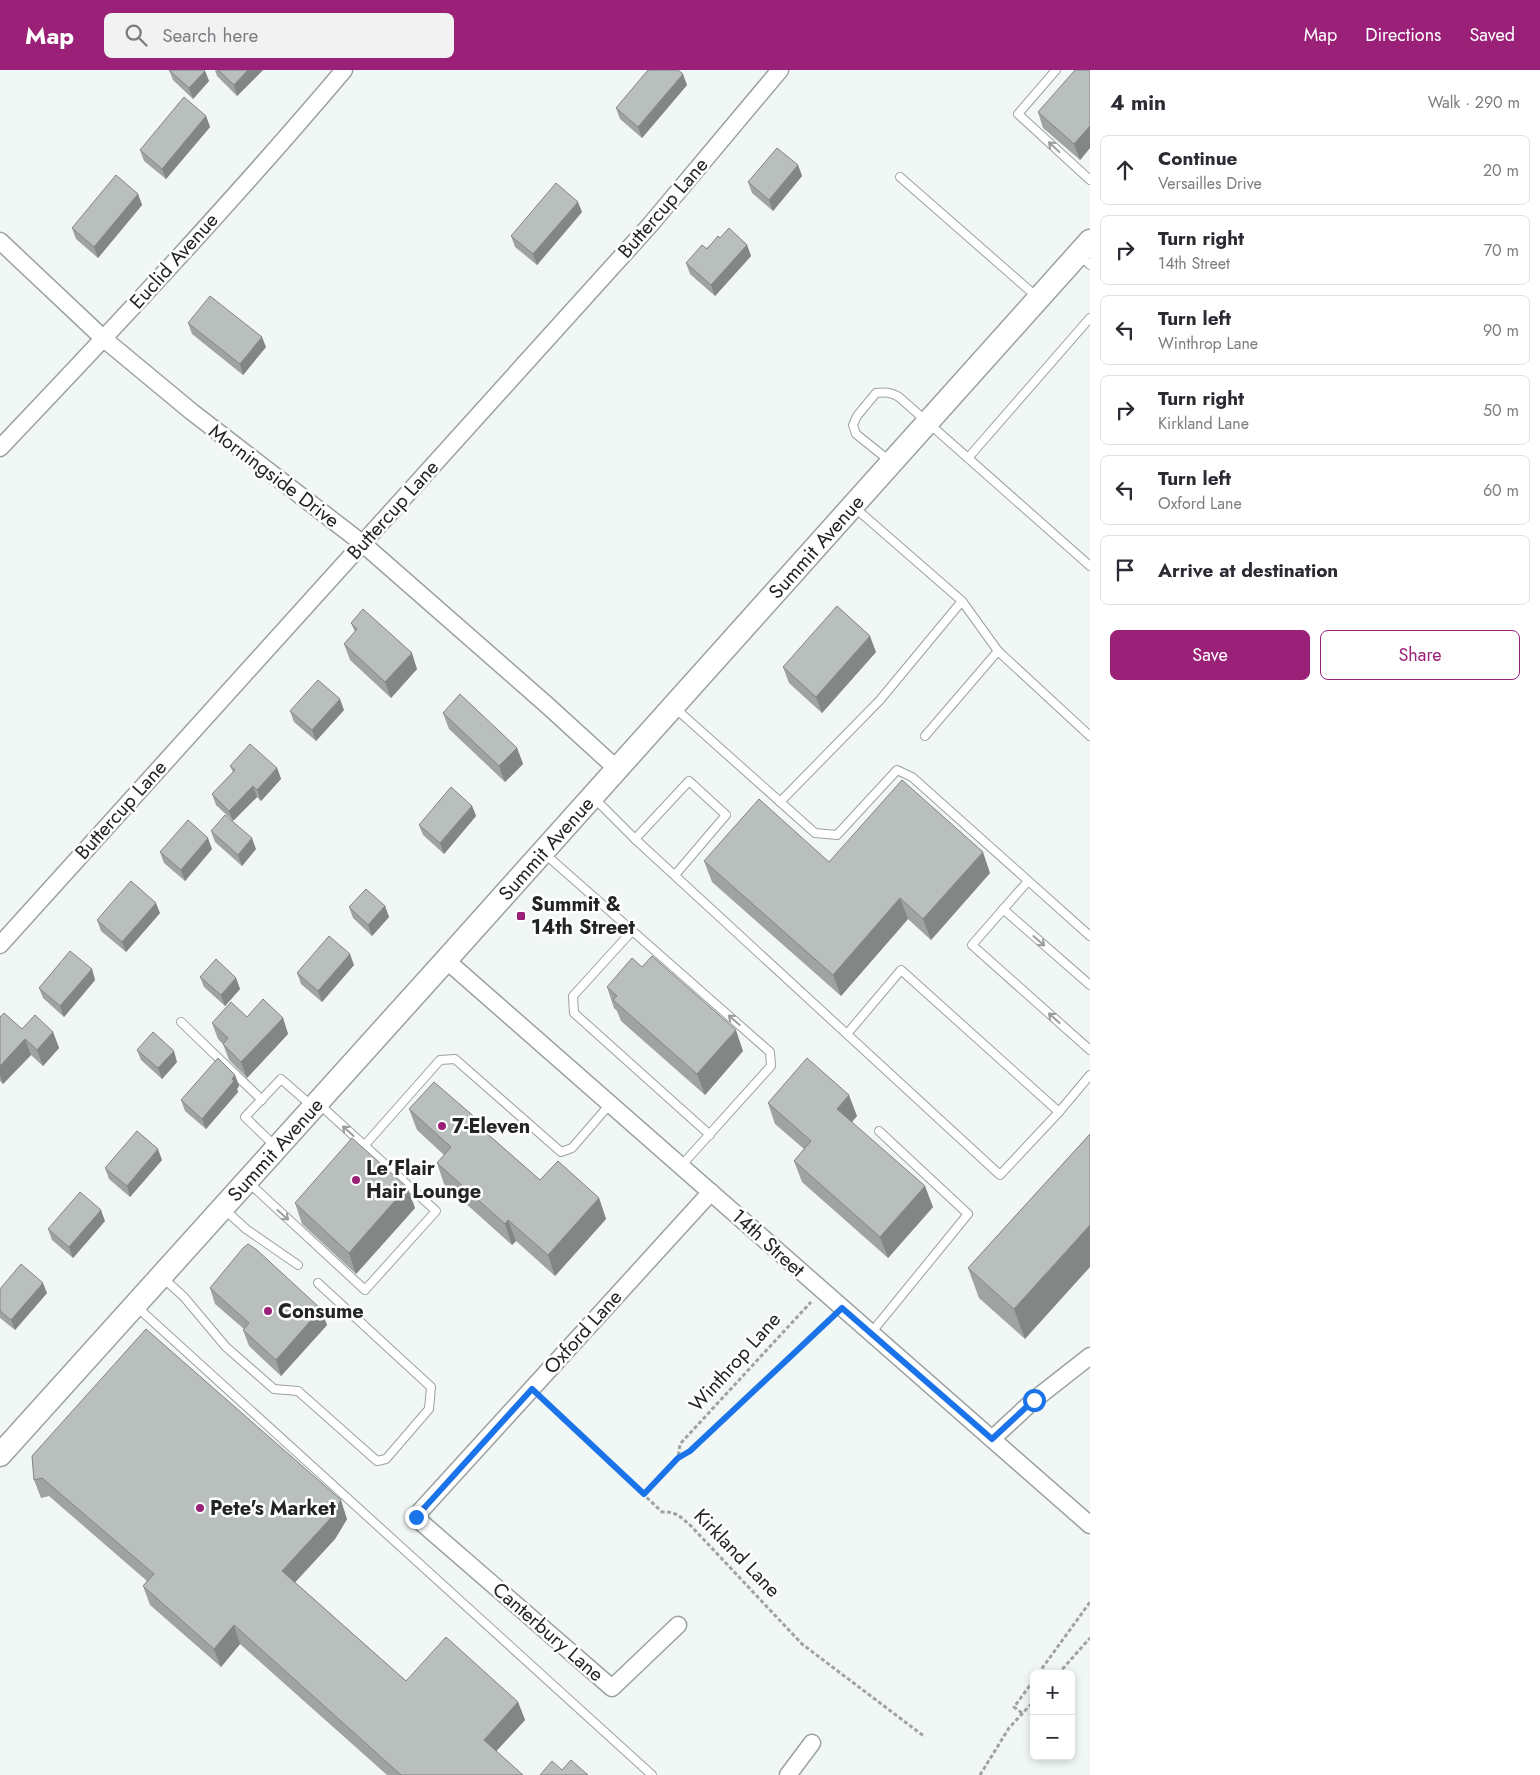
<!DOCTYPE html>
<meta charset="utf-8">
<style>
body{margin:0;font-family:Jost,sans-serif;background:#f2f2f3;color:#2b2b33}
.controls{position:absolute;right:15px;bottom:15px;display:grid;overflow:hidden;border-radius:8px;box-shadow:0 2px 8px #0003}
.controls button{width:45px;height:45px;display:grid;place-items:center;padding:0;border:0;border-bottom:1px solid #e1e1e2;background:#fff;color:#2b2b33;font:25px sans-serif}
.stop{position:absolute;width:15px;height:15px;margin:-11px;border:4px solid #1a73e8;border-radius:50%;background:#fff}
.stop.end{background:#1a73e8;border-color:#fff;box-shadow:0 1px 5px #0008}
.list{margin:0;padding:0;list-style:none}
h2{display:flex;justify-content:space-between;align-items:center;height:65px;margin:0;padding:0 20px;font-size:21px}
h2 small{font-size:16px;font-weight:400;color:#7c7c81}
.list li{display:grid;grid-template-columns:32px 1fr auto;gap:15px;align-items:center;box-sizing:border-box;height:70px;margin:0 10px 10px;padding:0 10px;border:1px solid #e1e1e2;border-radius:8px}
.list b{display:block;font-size:19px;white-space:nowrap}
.list p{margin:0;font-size:16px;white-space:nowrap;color:#7c7c81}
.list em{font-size:16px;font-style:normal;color:#7c7c81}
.actions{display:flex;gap:10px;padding:15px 20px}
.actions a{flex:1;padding:11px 0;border:1px solid #9a2078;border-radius:8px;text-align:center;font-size:18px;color:#9a2078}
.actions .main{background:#9a2078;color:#fff}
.icon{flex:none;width:28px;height:28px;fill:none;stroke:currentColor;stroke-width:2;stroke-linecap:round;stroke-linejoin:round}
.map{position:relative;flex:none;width:1090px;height:1705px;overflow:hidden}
header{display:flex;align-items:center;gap:30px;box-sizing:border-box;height:70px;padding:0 25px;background:#9a2078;color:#fff}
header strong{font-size:24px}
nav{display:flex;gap:28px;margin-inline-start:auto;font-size:18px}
.search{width:350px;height:45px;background:#f2f2f3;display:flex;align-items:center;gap:12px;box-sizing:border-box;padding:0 18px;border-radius:8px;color:#7c7c81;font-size:19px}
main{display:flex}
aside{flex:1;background:#fff}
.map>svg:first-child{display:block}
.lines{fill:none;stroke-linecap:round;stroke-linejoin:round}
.service-casing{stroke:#9ba2a0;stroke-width:10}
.minor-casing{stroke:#9ba2a0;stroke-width:19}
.secondary-casing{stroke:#9ba2a0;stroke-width:25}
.path{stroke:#9fa4a3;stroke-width:3;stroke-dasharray:4 2.5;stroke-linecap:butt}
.service{stroke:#fff;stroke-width:8}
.minor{stroke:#fff;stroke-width:16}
.secondary{stroke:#fff;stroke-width:22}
.wall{fill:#9fa4a3}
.shaded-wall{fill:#828684}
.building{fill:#b9bfbd;stroke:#828684}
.oneway{stroke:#9c9d9c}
.route{stroke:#1a73e8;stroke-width:6}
.poi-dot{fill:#9a2078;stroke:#fff;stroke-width:2}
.labels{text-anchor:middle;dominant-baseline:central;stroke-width:5;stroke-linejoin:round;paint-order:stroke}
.street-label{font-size:20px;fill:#222524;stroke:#fff}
.poi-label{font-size:20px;font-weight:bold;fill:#222524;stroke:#fff;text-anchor:start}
</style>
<header>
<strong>Map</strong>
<div class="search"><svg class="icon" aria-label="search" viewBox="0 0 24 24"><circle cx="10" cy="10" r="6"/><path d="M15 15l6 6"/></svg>Search here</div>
<nav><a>Map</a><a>Directions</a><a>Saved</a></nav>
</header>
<main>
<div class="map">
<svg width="1090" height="1705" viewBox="0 0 1090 1705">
<rect width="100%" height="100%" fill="#f0f7f5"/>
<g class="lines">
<defs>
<g id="service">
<path d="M 1056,0 L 1018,44 L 1090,110"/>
<path d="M 900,107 L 1037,227"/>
<path d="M 1080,185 L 1090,195"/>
<path d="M 968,388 L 1090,248"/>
<path d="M 891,392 L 856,364 L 853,355 L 857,346 L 876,323 C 885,322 891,322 899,327 L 1090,496"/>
<path d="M 854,437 L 962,531 L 998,581 L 1090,666"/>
<path d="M 675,638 L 815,763 L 837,765 L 897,700 L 912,707 L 1090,866"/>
<path d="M 925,666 L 998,581"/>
<path d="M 594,728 L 635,769 L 1000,1105 L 1059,1042 L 901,900 L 847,964"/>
<path d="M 780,732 L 880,630 L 962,531"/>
<path d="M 635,769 L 689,711 L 726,745 L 675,805"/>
<path d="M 545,784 L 770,982 L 771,996 L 681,1096"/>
<path d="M 1028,811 L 972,875 L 1090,980"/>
<path d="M 1003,839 L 1090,915"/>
<path d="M 632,861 L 573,926 L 574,943 L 710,1065"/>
<path d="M 181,952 L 262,1030"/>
<path d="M 1059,1042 L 1090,1005"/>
<path d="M 275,1076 L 245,1047 L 281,1009 L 313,1037"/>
<path d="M 364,1076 L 440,990 L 455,989 L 561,1082 L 572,1078 L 610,1034"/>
<path d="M 248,1112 L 365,1220 L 436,1141 L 319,1034"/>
<path d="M 224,1139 L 246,1159 L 298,1195"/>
<path d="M 162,1207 L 184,1227 L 226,1277 L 274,1319 L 298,1321 L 377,1391 L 386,1389 L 429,1339 L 431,1317 L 318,1213"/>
<path d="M 137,1237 L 652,1705"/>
<path d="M 871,1263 L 968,1144 L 879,1061"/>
</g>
<g id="minor">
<path d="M 0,171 L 104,269 L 192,342 L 362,473 L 548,636 L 617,699"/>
<path d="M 0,378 C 117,255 234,130 344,0"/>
<path d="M 0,875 L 650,155 L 780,0"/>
<path d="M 446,890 L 1090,1455"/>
<path d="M 992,1369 L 1034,1330 L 1090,1286"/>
<path d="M 678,1555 L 612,1618 L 415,1447 L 711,1122"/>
<path d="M 788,1705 L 812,1673"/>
</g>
<g id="secondary">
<path id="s1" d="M 0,1385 L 446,890 L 1090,171"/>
</g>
</defs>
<use href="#service" class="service-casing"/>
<use href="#minor" class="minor-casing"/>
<use href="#secondary" class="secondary-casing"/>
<g class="path">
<path d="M 543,1329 L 662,1442 C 675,1441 681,1447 691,1456 L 802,1574 L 925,1667"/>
<path d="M 678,1388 L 690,1381 L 830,1249"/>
<path d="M 644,1424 L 678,1388 L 680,1374 L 811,1232"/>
<path d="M 1038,1604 L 1090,1532"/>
<path d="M 1058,1604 L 1090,1568"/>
<path d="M 1022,1643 L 1014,1637 L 1034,1610"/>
<path d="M 980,1705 L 1009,1658 L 1034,1631"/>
</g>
<use href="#service" class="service"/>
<use href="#minor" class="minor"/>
<use href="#secondary" class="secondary"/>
</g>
<g class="wall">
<path d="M 169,0 L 205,1 L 209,11 L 193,29 L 173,10 Z"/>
<path d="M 215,0 L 263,0 L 237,26 L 217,6 Z"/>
<path d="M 1090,0 L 1090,78 L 1080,90 L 1043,58 L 1038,42 Z"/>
<path d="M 687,15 L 642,68 L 620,49 L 616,38 Z"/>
<path d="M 206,46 L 210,57 L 166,109 L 144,91 L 140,80 Z"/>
<path d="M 798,95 L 802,106 L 773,141 L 752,123 L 748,112 Z"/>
<path d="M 138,124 L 142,135 L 98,188 L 76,169 L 72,158 Z"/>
<path d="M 582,142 L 537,195 L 515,177 L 511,166 Z"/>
<path d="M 720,168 L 747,175 L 751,186 L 715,226 L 690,204 L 686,193 Z"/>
<path d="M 188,253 L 266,277 L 243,305 L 192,264 Z"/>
<path d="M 351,553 L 417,599 L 391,628 L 350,590 L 344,574 L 355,562 Z"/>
<path d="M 876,582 L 822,643 L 789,613 L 783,597 Z"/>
<path d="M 344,640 L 316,671 L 294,652 L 290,641 Z"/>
<path d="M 443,643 L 517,678 L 523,694 L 505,712 L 449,659 Z"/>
<path d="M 230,696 L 277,698 L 281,709 L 261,731 L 257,727 L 233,751 L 216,735 L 212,724 L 233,702 Z"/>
<path d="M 472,736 L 476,746 L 444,784 L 423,765 L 419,755 Z"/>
<path d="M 211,761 L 256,779 L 242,796 L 215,772 Z"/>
<path d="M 212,779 L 185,811 L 164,793 L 160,782 Z"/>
<path d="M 704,791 L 829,792 L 990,803 L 931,870 L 908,849 L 841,926 L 712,812 Z"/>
<path d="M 385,836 L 389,847 L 372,866 L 353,848 L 349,837 Z"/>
<path d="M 160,843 L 126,882 L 101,861 L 97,850 Z"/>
<path d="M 354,895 L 322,932 L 301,914 L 297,903 Z"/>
<path d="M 642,897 L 743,981 L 705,1025 L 621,951 L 617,941 L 614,938 L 607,917 Z"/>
<path d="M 92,899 L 95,910 L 64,947 L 43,928 L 39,918 Z"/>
<path d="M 200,907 L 236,908 L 240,919 L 225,936 L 204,917 Z"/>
<path d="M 0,947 L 22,959 L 53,962 L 59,978 L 43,996 L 31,985 L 3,1014 L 0,1011 Z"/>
<path d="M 247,947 L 283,948 L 288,964 L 247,1008 L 229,990 L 223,974 L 218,969 L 212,953 Z"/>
<path d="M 137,980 L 177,992 L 162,1009 L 141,990 Z"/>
<path d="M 235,1005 L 239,1016 L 237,1019 L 238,1022 L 206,1059 L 185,1041 L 181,1030 Z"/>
<path d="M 768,1033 L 857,1046 L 852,1052 L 933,1137 L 888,1188 L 802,1112 L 794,1091 L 804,1079 L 775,1054 Z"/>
<path d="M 409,1039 L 478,1050 L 480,1057 L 540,1110 L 599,1128 L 606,1149 L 555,1206 L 516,1171 L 512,1175 L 444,1114 L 437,1093 L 444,1085 L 417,1060 Z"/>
<path d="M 1090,1064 L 1025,1269 L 979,1228 L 968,1198 Z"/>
<path d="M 162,1090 L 130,1127 L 109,1109 L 105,1098 Z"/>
<path d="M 407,1117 L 415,1138 L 356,1204 L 302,1154 L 295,1133 Z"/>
<path d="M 105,1151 L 73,1188 L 52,1170 L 48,1159 Z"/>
<path d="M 210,1218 L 327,1255 L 281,1306 L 249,1276 L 243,1260 L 244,1259 L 215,1234 Z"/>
<path d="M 0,1219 L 47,1223 L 15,1260 L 0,1248 Z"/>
<path d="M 32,1386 L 347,1449 L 335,1469 L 295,1512 L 406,1611 L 518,1632 L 525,1650 L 496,1681 L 523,1705 L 387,1705 L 240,1574 L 221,1597 L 150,1535 L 143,1516 L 147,1511 L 49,1426 L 41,1428 L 34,1410 Z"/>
</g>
<g class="shaded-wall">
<path d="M 248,0 L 263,0 L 237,26 L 234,15 Z"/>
<path d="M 205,1 L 209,11 L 193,29 L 189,18 Z"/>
<path d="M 683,4 L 687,15 L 642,68 L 638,57 Z"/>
<path d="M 206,46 L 210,57 L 166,109 L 162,99 Z"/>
<path d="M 1090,56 L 1090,78 L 1080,90 L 1074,74 Z"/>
<path d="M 798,95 L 802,106 L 773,141 L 769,130 Z"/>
<path d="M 138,124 L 142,135 L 98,188 L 94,177 Z"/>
<path d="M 578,132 L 582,142 L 537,195 L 533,184 Z"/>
<path d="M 747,175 L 751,186 L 715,226 L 711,215 Z"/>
<path d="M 262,267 L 266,277 L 243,305 L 240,294 Z"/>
<path d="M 870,566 L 876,582 L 822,643 L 816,627 Z"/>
<path d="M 412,583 L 417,599 L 391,628 L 385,612 Z"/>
<path d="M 340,629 L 344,640 L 316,671 L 312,660 Z"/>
<path d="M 517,678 L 523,694 L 505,712 L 499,696 Z"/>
<path d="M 277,698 L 281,709 L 261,731 L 257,720 Z"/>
<path d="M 253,716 L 257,727 L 233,751 L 229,741 Z"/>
<path d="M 472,736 L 476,746 L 444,784 L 440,773 Z"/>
<path d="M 208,768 L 212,779 L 185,811 L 181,800 Z"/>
<path d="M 252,768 L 256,779 L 242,796 L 238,785 Z"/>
<path d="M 983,782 L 990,803 L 931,870 L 923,849 Z"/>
<path d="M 900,828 L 908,849 L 841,926 L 833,905 Z"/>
<path d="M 156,833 L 160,843 L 126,882 L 122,872 Z"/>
<path d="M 385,836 L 389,847 L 372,866 L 368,855 Z"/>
<path d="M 350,884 L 354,895 L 322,932 L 318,921 Z"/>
<path d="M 92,899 L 95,910 L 64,947 L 60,936 Z"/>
<path d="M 236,908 L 240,919 L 225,936 L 221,925 Z"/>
<path d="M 283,948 L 288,964 L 247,1008 L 241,992 Z"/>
<path d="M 736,960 L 743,981 L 705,1025 L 697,1004 Z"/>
<path d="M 53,962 L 59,978 L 43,996 L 37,980 Z"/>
<path d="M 25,969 L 31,985 L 3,1014 L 0,1005 L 0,996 Z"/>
<path d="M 174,981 L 177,992 L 162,1009 L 158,998 Z"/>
<path d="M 235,1005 L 239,1016 L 237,1019 L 238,1022 L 206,1059 L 202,1049 Z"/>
<path d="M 849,1025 L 857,1046 L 845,1060 L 837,1039 Z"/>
<path d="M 158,1079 L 162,1090 L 130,1127 L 127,1116 Z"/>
<path d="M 925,1116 L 933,1137 L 888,1188 L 880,1167 Z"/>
<path d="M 407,1117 L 415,1138 L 356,1204 L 349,1183 Z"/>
<path d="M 599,1128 L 606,1149 L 555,1206 L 548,1185 Z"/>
<path d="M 101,1140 L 105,1151 L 73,1188 L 69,1177 Z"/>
<path d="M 508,1150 L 516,1171 L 512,1175 L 505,1154 Z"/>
<path d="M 1090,1155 L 1090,1197 L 1025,1269 L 1014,1239 Z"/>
<path d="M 43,1213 L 47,1223 L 15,1260 L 11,1250 Z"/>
<path d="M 321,1239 L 327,1255 L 281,1306 L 276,1290 Z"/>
<path d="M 341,1430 L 347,1449 L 335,1469 L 289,1519 L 282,1501 Z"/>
<path d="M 234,1555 L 240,1574 L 221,1597 L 214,1579 Z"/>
<path d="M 518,1632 L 525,1650 L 490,1688 L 484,1670 Z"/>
</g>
<g class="building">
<path d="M 169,0 L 204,0 L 205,1 L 189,18 Z"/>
<path d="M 218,0 L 248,0 L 234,15 Z"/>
<path d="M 648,0 L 678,0 L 683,4 L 638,57 L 616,38 Z"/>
<path d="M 1075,0 L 1090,0 L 1090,56 L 1074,74 L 1038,42 Z"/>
<path d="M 184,27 L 206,46 L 162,99 L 140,80 Z"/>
<path d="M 777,78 L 798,95 L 769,130 L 748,112 Z"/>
<path d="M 116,105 L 138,124 L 94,177 L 72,158 Z"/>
<path d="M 556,113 L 578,132 L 533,184 L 511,166 Z"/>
<path d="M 729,158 L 747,175 L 711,215 L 686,193 L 702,175 L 707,179 L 718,166 L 720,168 Z"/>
<path d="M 210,226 L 262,267 L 240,294 L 188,253 Z"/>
<path d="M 837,536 L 870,566 L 816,627 L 783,597 Z"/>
<path d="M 363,539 L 412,583 L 385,612 L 344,574 L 357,559 L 351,553 Z"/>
<path d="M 318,610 L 340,629 L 312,660 L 290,641 Z"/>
<path d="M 460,624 L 517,678 L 499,696 L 443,643 Z"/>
<path d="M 250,674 L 277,698 L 257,720 L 253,716 L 229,741 L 212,724 L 235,700 L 230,696 Z"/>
<path d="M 902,710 L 983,782 L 923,849 L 900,828 L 833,905 L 704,791 L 759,729 L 829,792 Z"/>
<path d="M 451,717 L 472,736 L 440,773 L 419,755 Z"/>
<path d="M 225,745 L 252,768 L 238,785 L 211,761 Z"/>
<path d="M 188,750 L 208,768 L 181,800 L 160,782 Z"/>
<path d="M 131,811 L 156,833 L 122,872 L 97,850 Z"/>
<path d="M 366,819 L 385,836 L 368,855 L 349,837 Z"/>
<path d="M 329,866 L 350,884 L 318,921 L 297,903 Z"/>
<path d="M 70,881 L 92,899 L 60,936 L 39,918 Z"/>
<path d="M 652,886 L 736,960 L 697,1004 L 613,930 L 617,926 L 607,917 L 632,888 L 642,897 Z"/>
<path d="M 216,889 L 236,908 L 221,925 L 200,907 Z"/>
<path d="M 263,929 L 283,948 L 241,992 L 223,974 L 228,968 L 212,953 L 231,932 L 247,947 Z"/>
<path d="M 4,943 L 22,959 L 35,945 L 53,962 L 37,980 L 25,969 L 0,996 L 0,947 Z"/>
<path d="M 153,962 L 174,981 L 158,998 L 137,980 Z"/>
<path d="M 218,988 L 235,1005 L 232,1009 L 234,1011 L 202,1049 L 181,1030 Z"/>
<path d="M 807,988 L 849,1025 L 837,1039 L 925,1116 L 880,1167 L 794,1091 L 811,1071 L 768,1033 Z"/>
<path d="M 434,1012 L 478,1050 L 475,1053 L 540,1110 L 558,1091 L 599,1128 L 548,1185 L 508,1150 L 505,1154 L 437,1093 L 451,1077 L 409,1039 Z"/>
<path d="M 137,1061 L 158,1079 L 127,1116 L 105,1098 Z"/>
<path d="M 1090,1064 L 1090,1155 L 1014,1239 L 968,1198 Z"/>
<path d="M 352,1068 L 407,1117 L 349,1183 L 295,1133 Z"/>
<path d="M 80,1122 L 101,1140 L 69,1177 L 48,1159 Z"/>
<path d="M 248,1174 L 257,1180 L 321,1239 L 276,1290 L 243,1260 L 249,1253 L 210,1218 L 243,1178 Z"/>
<path d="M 21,1194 L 43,1213 L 11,1250 L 0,1241 L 0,1219 Z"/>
<path d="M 146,1259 L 341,1430 L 329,1450 L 282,1501 L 406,1611 L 446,1567 L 518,1632 L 484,1670 L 523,1705 L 401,1705 L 234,1555 L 214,1579 L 143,1516 L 154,1504 L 42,1408 L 34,1410 L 32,1386 Z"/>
<path d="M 571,1690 L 588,1705 L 540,1705 L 552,1691 L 562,1700 Z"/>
</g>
<defs><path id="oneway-shaft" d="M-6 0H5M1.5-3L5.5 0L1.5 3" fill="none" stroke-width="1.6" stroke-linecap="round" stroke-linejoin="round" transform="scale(1.25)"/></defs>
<g class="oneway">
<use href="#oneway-shaft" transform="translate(1054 77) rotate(-137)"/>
<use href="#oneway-shaft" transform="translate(1039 871) rotate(41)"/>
<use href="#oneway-shaft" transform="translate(1054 948) rotate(-138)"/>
<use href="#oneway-shaft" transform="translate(734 950) rotate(-139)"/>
<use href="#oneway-shaft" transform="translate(348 1061) rotate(-138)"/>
<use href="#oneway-shaft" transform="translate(283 1145) rotate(42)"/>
</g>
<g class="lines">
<path class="route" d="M 416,1447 L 532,1319 L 644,1424 L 678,1388 L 690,1381 L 842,1238 L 992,1369 L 1034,1330"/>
</g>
<g class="poi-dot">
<rect x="516" y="841" width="10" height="10" rx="2.5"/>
<circle cx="442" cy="1056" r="5"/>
<circle cx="356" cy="1110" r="5"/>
<circle cx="268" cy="1241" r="5"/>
<circle cx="200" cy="1438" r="5"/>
</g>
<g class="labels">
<g class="street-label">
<text transform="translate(663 138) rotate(-49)">Buttercup Lane</text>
<text transform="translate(174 191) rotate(-48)">Euclid Avenue</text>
<text transform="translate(274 406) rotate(37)">Morningside Drive</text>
<text transform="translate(393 440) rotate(-48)">Buttercup Lane</text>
<text stroke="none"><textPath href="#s1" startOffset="1221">Summit Avenue</textPath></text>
<text transform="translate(121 740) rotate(-48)">Buttercup Lane</text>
<text stroke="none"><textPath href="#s1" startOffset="816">Summit Avenue</textPath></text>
<text stroke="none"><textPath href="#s1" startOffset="411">Summit Avenue</textPath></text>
<text transform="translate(768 1173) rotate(42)">14th Street</text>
<text transform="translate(583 1262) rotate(-48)">Oxford Lane</text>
<text transform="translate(735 1292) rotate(-48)">Winthrop Lane</text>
<text transform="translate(737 1483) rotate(46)">Kirkland Lane</text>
<text transform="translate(548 1562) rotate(41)">Canterbury Lane</text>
</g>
<g class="poi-label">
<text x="531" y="834">Summit &amp;<tspan x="531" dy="23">14th Street</tspan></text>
<text x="452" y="1056">7-Eleven</text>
<text x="366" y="1098">Le’Flair<tspan x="366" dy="23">Hair Lounge</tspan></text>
<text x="278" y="1241">Consume</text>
<text x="210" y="1438">Pete's Market</text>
</g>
</g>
</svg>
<div class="controls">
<button>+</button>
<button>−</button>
</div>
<div class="stop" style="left:1034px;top:1330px"></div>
<div class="stop end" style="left:416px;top:1447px"></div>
</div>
<aside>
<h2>4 min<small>Walk · 290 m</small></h2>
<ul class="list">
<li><svg class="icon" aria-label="ahead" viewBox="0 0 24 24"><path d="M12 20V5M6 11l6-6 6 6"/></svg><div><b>Continue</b><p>Versailles Drive</p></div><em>20 m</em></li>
<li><svg class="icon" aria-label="right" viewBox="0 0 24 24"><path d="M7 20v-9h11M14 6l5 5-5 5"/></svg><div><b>Turn right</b><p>14th Street</p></div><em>70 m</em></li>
<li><svg class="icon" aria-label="left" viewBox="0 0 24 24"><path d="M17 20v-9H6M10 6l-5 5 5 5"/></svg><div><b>Turn left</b><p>Winthrop Lane</p></div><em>90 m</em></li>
<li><svg class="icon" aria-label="right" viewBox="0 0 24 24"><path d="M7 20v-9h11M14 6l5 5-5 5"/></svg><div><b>Turn right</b><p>Kirkland Lane</p></div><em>50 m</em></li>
<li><svg class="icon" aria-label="left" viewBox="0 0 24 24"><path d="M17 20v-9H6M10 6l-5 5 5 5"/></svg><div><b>Turn left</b><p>Oxford Lane</p></div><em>60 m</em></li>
<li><svg class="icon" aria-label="arrive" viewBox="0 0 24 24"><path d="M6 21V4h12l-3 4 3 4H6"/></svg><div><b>Arrive at destination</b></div></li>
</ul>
<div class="actions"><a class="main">Save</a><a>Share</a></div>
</aside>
</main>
